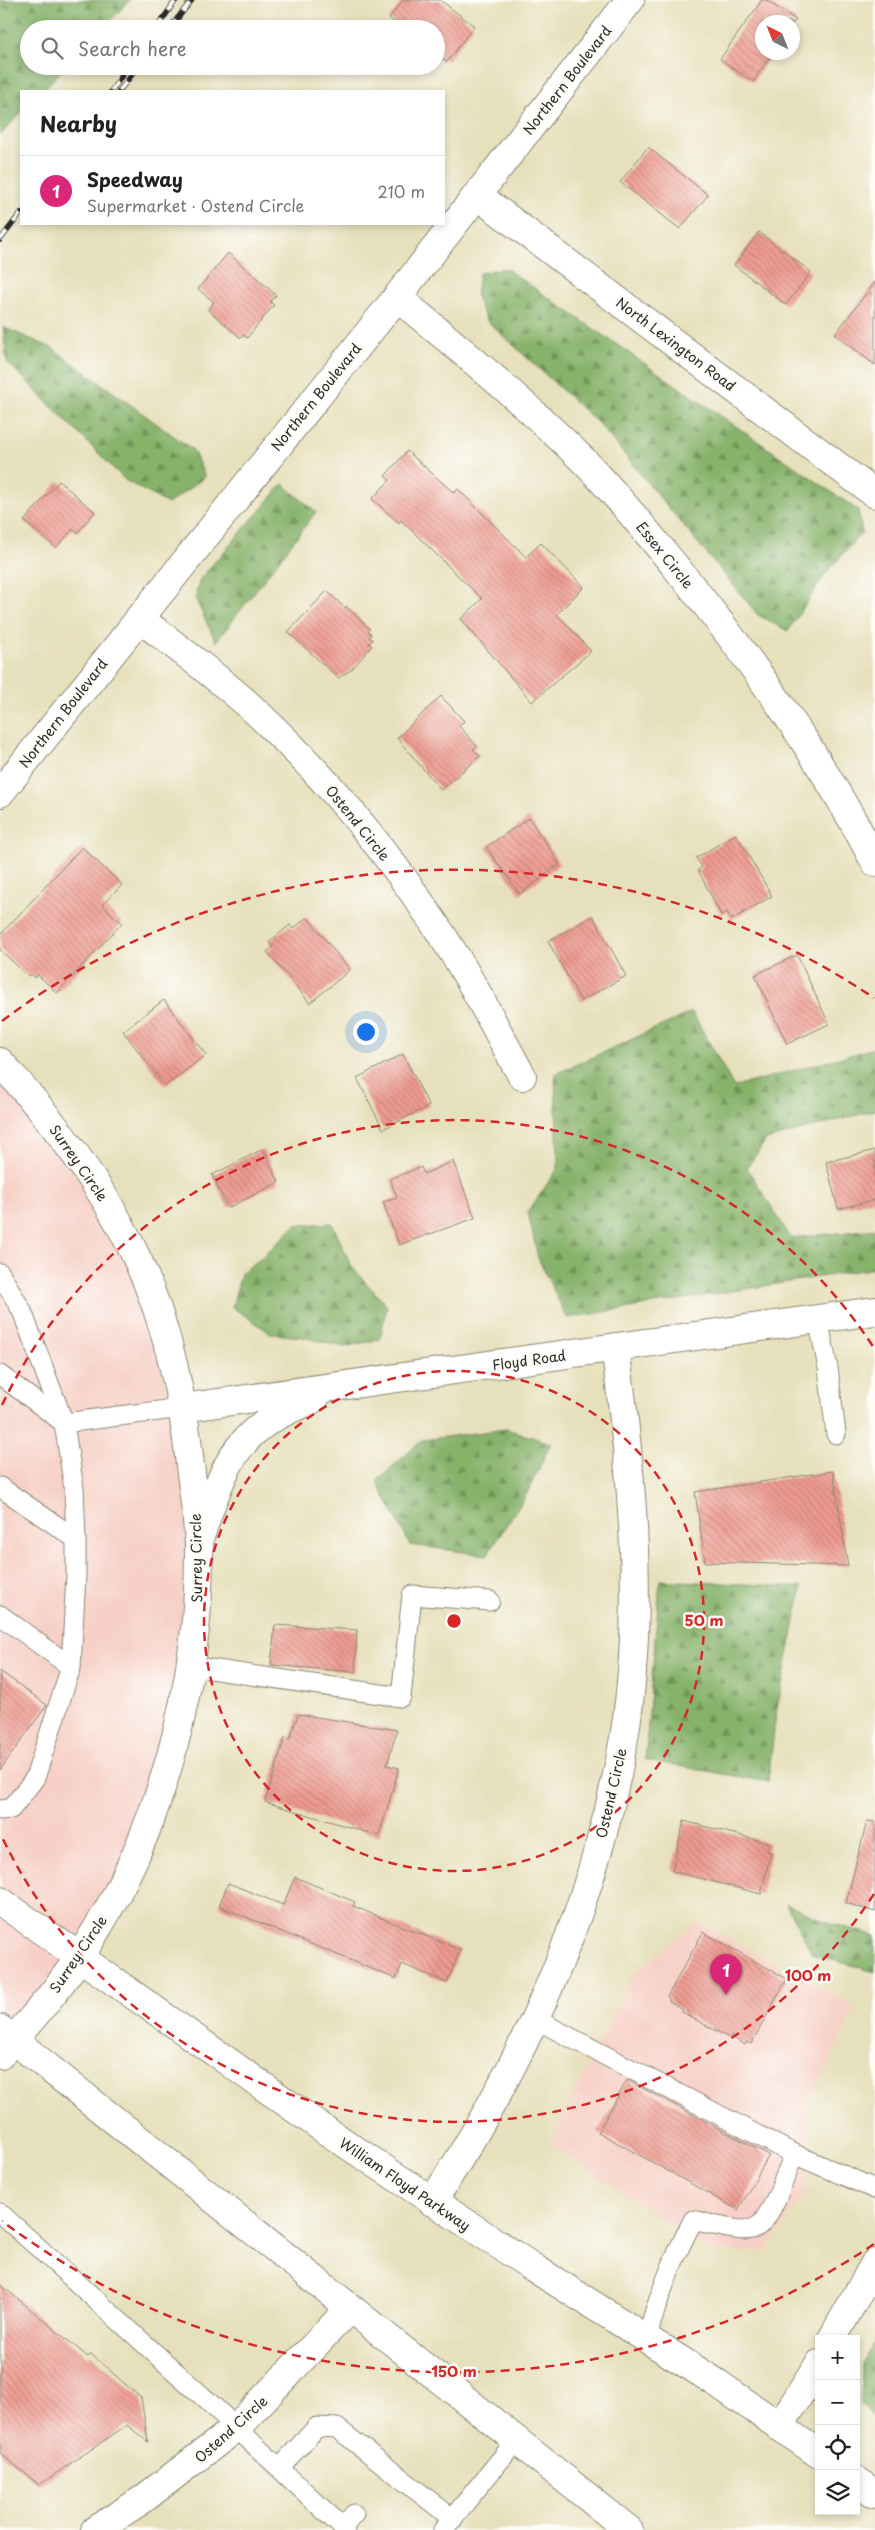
<!DOCTYPE html>
<meta charset="utf-8">
<style>
body{margin:0;font-family:"Playpen Sans",sans-serif;background:#f2f2f2;color:#222}
.controls{position:absolute;right:15px;bottom:15px;display:grid;overflow:hidden;border-radius:0px;box-shadow:0 2px 8px #0003}
.controls button{width:45px;height:45px;display:grid;place-items:center;padding:0;border:0;border-bottom:1px solid #e0e0e0;background:#fff;color:#222;font:25px sans-serif}
.compass{position:absolute;left:755px;top:15px;width:45px;height:45px;border-radius:50%;background:#fff;box-shadow:0 2px 8px #0003;rotate:317deg}
.you{position:absolute;left:365px;top:1031px;width:18px;height:18px;margin:-12px;border:4px solid #fff;border-radius:50%;background:#1a73e8;box-shadow:0 0 0 8px #1a73e833}
.badge{display:grid;place-items:center;width:32px;height:32px;border-radius:50%;background:#db2777;color:#fff;font-size:16px;font-weight:700}
.pin{position:absolute;translate:-50% -41px;filter:drop-shadow(0 1px 2px #0008)}
.pin::after{content:'';position:absolute;top:26px;width:18px;height:15px;background:inherit;clip-path:polygon(0 0,100% 0,50% 100%)}
.list{margin:0;padding:0;list-style:none}
h2{display:flex;justify-content:space-between;align-items:center;height:65px;margin:0;padding:0 20px;font-size:21px}
h2 small{font-size:16px;font-weight:400;color:#767676}
.list li{display:grid;grid-template-columns:32px 1fr auto;gap:15px;align-items:center;box-sizing:border-box;height:70px;padding:0 20px;border-top:1px solid #e0e0e0}
.list b{display:block;font-size:19px;white-space:nowrap}
.list p{margin:0;font-size:16px;white-space:nowrap;color:#767676}
.list em{font-size:16px;font-style:normal;color:#767676}
.icon{flex:none;width:28px;height:28px;fill:none;stroke:currentColor;stroke-width:2;stroke-linecap:round;stroke-linejoin:round}
.map{position:relative;flex:none;width:875px;height:2530px;overflow:hidden}
.search{position:absolute;background:#fff;box-shadow:0 2px 8px #0003;left:20px;top:20px;width:425px;height:55px;display:flex;align-items:center;gap:12px;box-sizing:border-box;padding:0 18px;border-radius:28px;color:#767676;font-size:19px}
.panel{position:absolute;background:#fff;box-shadow:0 2px 8px #0003;left:20px;top:90px;width:425px;height:135px;border-radius:0px}
.map>svg:first-child{display:block}
.built{fill:#f7d1c7}
.forest{fill:url(#forest-firs);stroke:#586e4a}
.building{fill:url(#building-back-hatch)}
.lines{fill:none;stroke-linecap:round;stroke-linejoin:round}
.service-casing{stroke:#898674;stroke-width:21}
.minor-casing{stroke:#898674;stroke-width:30}
.tertiary-casing{stroke:#898674;stroke-width:30}
.trunk-casing{stroke:#898674;stroke-width:30}
.service{stroke:#fff;stroke-width:19}
.minor{stroke:#fff;stroke-width:28}
.tertiary{stroke:#fff;stroke-width:28}
.trunk{stroke:#fff;stroke-width:28}
.rail-casing{stroke:#2b2b2b;stroke-width:5.5}
.rail{stroke:#fdfcf7;stroke-width:4;stroke-dasharray:11;stroke-linecap:butt}
.ring{fill:none;stroke:#d62828;stroke-width:2.5;stroke-dasharray:9 6}
.labels{text-anchor:middle;dominant-baseline:central;stroke-width:5;stroke-linejoin:round;paint-order:stroke}
.street-label{font-size:14px;fill:#2b2b2b;stroke:#fdfcf7}
.centre{fill:#d62828;stroke:#fdfcf7;stroke-width:2.5}
.ring-label{font-size:15px;text-anchor:middle;font-weight:bold;fill:#d62828;stroke:#fdfcf7;stroke-width:5;stroke-linejoin:round;paint-order:stroke}
</style>
<div class="map">
<svg width="875" height="2530" viewBox="0 0 875 2530">
<defs>
<pattern id="forest-firs" width="22" height="20" patternUnits="userSpaceOnUse" patternTransform="scale(1.25)"><rect width="22" height="20" fill="#86b26a"/><path d="M5 1l3.5 6h-7zM16 11l3.5 6h-7z" fill="#6e9157"/></pattern>
<pattern id="building-back-hatch" width="6" height="6" patternUnits="userSpaceOnUse" patternTransform="scale(1.25)"><rect width="6" height="6" fill="#ef9b91"/><path d="M-1 5l2 2M0 0l6 6M5-1l2 2" fill="none" stroke="#c27f77"/></pattern>
</defs>
<rect width="100%" height="100%" fill="#fdfcf7"/>
<filter id="ink" filterUnits="userSpaceOnUse"><feTurbulence type="fractalNoise" baseFrequency=".02" numOctaves="2"/><feDisplacementMap in="SourceGraphic" scale="10" xChannelSelector="R" yChannelSelector="G"/><feConvolveMatrix kernelMatrix="1 2 1 2 8 2 1 2 1" color-interpolation-filters="sRGB"/></filter>
<filter id="wash" filterUnits="userSpaceOnUse"><feTurbulence type="fractalNoise" baseFrequency=".0096" numOctaves="4" result="noise"/><feDisplacementMap in="SourceGraphic" scale="20" xChannelSelector="R" yChannelSelector="G"/><feGaussianBlur stdDeviation="1.12" result="paint"/><feColorMatrix in="noise" values="0 0 0 0 0 0 0 0 0 0 0 0 0 0 0 0 0 1.4 0 .05"/><feComposite in="paint" operator="in"/></filter>
<g filter="url(#wash)">
<rect width="100%" height="100%" fill="#e7e0bc"/>
<g class="built">
<path d="M 0,1062 L 147,1283 L 198,1584 L 133,1859 L 0,2055 Z"/>
<path d="M 697,1922 L 856,2007 L 812,2097 L 805,2193 L 766,2251 L 711,2252 L 550,2143 L 632,1976 Z"/>
</g>
<g class="forest">
<path d="M 0,0 L 130,0 L 102,29 L 29,29 L 29,66 L 66,66 L 42,91 L 21,91 L 21,113 L 0,135 Z"/>
<path d="M 505,268 L 858,510 L 862,532 L 826,573 L 788,631 L 758,615 L 599,424 L 486,320 L 476,296 L 479,273 Z"/>
<path d="M 3,327 L 52,348 L 193,450 L 205,477 L 168,504 L 125,480 L 7,362 Z"/>
<path d="M 283,484 L 316,512 L 216,642 L 195,598 L 200,579 Z"/>
<path d="M 692,1012 L 734,1087 L 875,1048 L 875,1110 L 766,1140 L 747,1168 L 791,1238 L 875,1229 L 875,1268 L 567,1318 L 538,1258 L 528,1212 L 558,1168 L 555,1074 Z"/>
<path d="M 332,1223 L 352,1267 L 387,1306 L 380,1339 L 344,1347 L 302,1337 L 272,1334 L 232,1307 L 241,1273 L 259,1260 L 296,1225 Z"/>
<path d="M 506,1429 L 551,1443 L 526,1495 L 487,1555 L 410,1545 L 377,1481 L 422,1440 Z"/>
<path d="M 660,1580 L 802,1587 L 776,1714 L 768,1782 L 645,1760 Z"/>
<path d="M 786,1904 L 824,1921 L 875,1936 L 875,1972 L 812,1954 Z"/>
<path d="M 875,2340 L 875,2420 L 861,2404 L 862,2362 Z"/>
</g>
<g id="blocks">
<g class="building">
<path d="M 403,0 L 440,0 L 474,26 L 447,62 L 436,54 L 436,29 L 403,29 L 389,18 Z"/>
<path d="M 762,0 L 766,0 L 796,20 L 792,24 L 792,22 L 762,22 L 762,52 L 773,52 L 753,82 L 720,59 Z"/>
<path d="M 648,147 L 708,195 L 680,229 L 620,182 Z"/>
<path d="M 759,232 L 811,272 L 786,305 L 734,265 Z"/>
<path d="M 228,253 L 276,295 L 270,302 L 274,305 L 247,338 L 243,335 L 241,338 L 208,310 L 214,302 L 198,289 Z"/>
<path d="M 875,282 L 875,365 L 835,334 Z"/>
<path d="M 407,451 L 454,493 L 458,489 L 526,557 L 541,543 L 584,587 L 557,614 L 591,651 L 532,702 L 461,619 L 482,599 L 401,520 L 399,523 L 372,499 L 390,480 L 385,476 Z"/>
<path d="M 59,481 L 95,512 L 77,533 L 73,529 L 56,548 L 24,521 Z"/>
<path d="M 327,591 L 345,608 L 346,606 L 370,629 L 368,631 L 371,634 L 369,637 L 373,640 L 369,643 L 372,646 L 351,670 L 338,678 L 288,632 Z"/>
<path d="M 441,696 L 464,721 L 459,726 L 477,746 L 473,749 L 480,756 L 441,790 L 397,738 Z"/>
<path d="M 529,818 L 560,864 L 520,894 L 486,847 Z"/>
<path d="M 736,834 L 772,896 L 731,920 L 727,912 L 721,915 L 698,870 L 702,867 L 696,858 Z"/>
<path d="M 82,847 L 122,885 L 102,905 L 122,923 L 57,993 L 38,975 L 35,978 L 31,974 L 28,976 L 0,950 L 0,935 Z"/>
<path d="M 593,916 L 626,976 L 581,1001 L 548,941 Z"/>
<path d="M 307,917 L 350,970 L 310,1003 L 267,952 L 273,947 L 269,942 L 290,925 L 293,929 Z"/>
<path d="M 797,955 L 829,1024 L 787,1044 L 755,975 Z"/>
<path d="M 164,1000 L 206,1055 L 165,1086 L 123,1031 Z"/>
<path d="M 403,1054 L 429,1106 L 383,1129 L 357,1078 Z"/>
<path d="M 263,1149 L 279,1182 L 228,1208 L 212,1175 Z"/>
<path d="M 875,1150 L 875,1200 L 838,1209 L 826,1162 Z"/>
<path d="M 453,1161 L 475,1218 L 399,1245 L 383,1202 L 397,1198 L 390,1179 L 421,1167 L 424,1174 Z"/>
<path d="M 833,1471 L 848,1566 L 705,1562 L 695,1492 Z"/>
<path d="M 275,1625 L 357,1630 L 355,1672 L 271,1665 Z"/>
<path d="M 0,1671 L 47,1705 L 0,1770 Z"/>
<path d="M 298,1714 L 397,1730 L 387,1765 L 399,1768 L 379,1836 L 265,1802 L 285,1737 L 290,1739 Z"/>
<path d="M 684,1821 L 769,1843 L 767,1851 L 771,1852 L 761,1894 L 672,1871 Z"/>
<path d="M 867,1821 L 875,1822 L 875,1912 L 846,1903 Z"/>
<path d="M 295,1877 L 355,1902 L 353,1906 L 460,1950 L 447,1983 L 402,1964 L 396,1979 L 219,1906 L 228,1883 L 283,1905 Z"/>
<path d="M 703,1932 L 787,1979 L 751,2044 L 747,2042 L 745,2045 L 731,2036 L 729,2038 L 682,2012 L 683,2010 L 669,2001 L 670,1999 L 667,1997 Z"/>
<path d="M 627,2080 L 769,2155 L 738,2210 L 598,2132 Z"/>
<path d="M 0,2284 L 88,2357 L 91,2354 L 141,2398 L 148,2442 L 127,2425 L 39,2485 L 0,2453 Z"/>
</g>
</g>
</g>
<g filter="url(#ink)">
<use href="#blocks" fill-opacity="0" stroke="#898674" stroke-width="1"/>
<g class="lines">
<defs>
<g id="service">
<path d="M 0,1273 L 22,1311 L 64,1423 L 0,1375"/>
<path d="M 818,1319 L 828,1368 L 836,1434"/>
<path d="M 0,1487 L 76,1539"/>
<path d="M 0,1615 L 71,1667"/>
<path d="M 190,1666 L 401,1697 L 412,1595 L 490,1601"/>
<path d="M 0,1810 L 11,1809 L 35,1778 L 71,1667 L 76,1575 L 76,1539 L 74,1489 L 64,1423 L 182,1408"/>
<path d="M 535,2019 L 794,2154 L 875,2189"/>
<path d="M 0,2213 L 212,2405 L 345,2530"/>
<path d="M 647,2338 C 658,2296 673,2259 693,2220 C 707,2223 743,2234 755,2228 C 772,2220 786,2172 794,2154"/>
<path d="M 279,2468 L 317,2427 L 337,2428 L 453,2519"/>
<path d="M 342,2528 L 354,2514"/>
<path d="M 443,2530 L 515,2442"/>
</g>
<g id="minor">
<path d="M 477,195 L 875,494"/>
<path d="M 397,297 C 460,349 523,401 581,458 C 615,492 645,530 675,566 C 752,660 819,754 875,862"/>
<path d="M 139,618 C 178,648 218,677 254,710 C 332,782 400,867 456,957 C 480,996 500,1037 522,1076"/>
<path d="M 0,2055 L 13,2040"/>
<path d="M 432,2202 C 525,2061 595,1905 624,1738 C 645,1612 632,1473 615,1347"/>
<path d="M 832,2339 L 875,2263"/>
<path d="M 779,2427 L 819,2364"/>
<path d="M 95,2530 L 142,2500 L 236,2428 L 350,2308"/>
</g>
<g id="tertiary">
<path d="M 0,793 L 397,297 L 630,0"/>
<path d="M 0,1062 C 49,1116 96,1176 129,1242 C 164,1311 182,1388 190,1465 C 193,1491 198,1519 199,1546 C 200,1680 164,1822 92,1937 C 70,1974 42,2008 13,2040"/>
<path d="M 182,1408 L 875,1311"/>
<path d="M 201,1534 C 216,1491 228,1445 270,1420 C 284,1411 300,1405 315,1398"/>
</g>
<g id="trunk">
<path d="M 0,1901 L 328,2132 L 534,2268 L 717,2383 L 819,2454"/>
<path d="M 0,2029 L 629,2530"/>
<path d="M 856,2480 L 875,2494"/>
</g>
</defs>
<use href="#service" class="service-casing"/>
<use href="#minor" class="minor-casing"/>
<use href="#tertiary" class="tertiary-casing"/>
<use href="#trunk" class="trunk-casing"/>
<use href="#service" class="service"/>
<use href="#minor" class="minor"/>
<use href="#tertiary" class="tertiary"/>
<use href="#trunk" class="trunk"/>
<defs>
<g id="rail">
<path d="M 156,29 L 176,0"/>
<path d="M 169,29 L 192,0"/>
<path d="M 111,91 L 129,66"/>
<path d="M 119,91 L 139,66"/>
<path d="M 0,240 L 21,213"/>
</g>
</defs>
<use href="#rail" class="rail-casing"/>
<use href="#rail" class="rail"/>
</g>
</g>
<g class="ring">
<circle cx="454" cy="1621" r="250"/>
<path d="M874 1894A501 501 0 0 1 2 1837M2 1405A501 501 0 0 1 874 1348"/>
<path d="M874 2244A751 751 0 0 1 2 2221M2 1021A751 751 0 0 1 874 998"/>
</g>
<g class="labels">
<g class="street-label">
<text transform="translate(567 80) rotate(-52)">Northern Boulevard</text>
<text transform="translate(676 344) rotate(37)">North Lexington Road</text>
<text transform="translate(316 397) rotate(-51)">Northern Boulevard</text>
<text transform="translate(665 555) rotate(51)">Essex Circle</text>
<text transform="translate(63 713) rotate(-52)">Northern Boulevard</text>
<text transform="translate(358 823) rotate(51)">Ostend Circle</text>
<text transform="translate(79 1163) rotate(55)">Surrey Circle</text>
<text transform="translate(529 1360) rotate(-8)">Floyd Road</text>
<text transform="translate(196 1558) rotate(-91)">Surrey Circle</text>
<text transform="translate(611 1793) rotate(-77)">Ostend Circle</text>
<text transform="translate(78 1954) rotate(-56)">Surrey Circle</text>
<text transform="translate(405 2184) rotate(34)">William Floyd Parkway</text>
<text transform="translate(231 2429) rotate(-42)">Ostend Circle</text>
</g>
</g>
<circle cx="454" cy="1621" r="8" class="centre"/>
<g class="ring-label">
<text x="704" y="1626">50 m</text>
<text x="808" y="1981">100 m</text>
<text x="454" y="2377">150 m</text>
</g>
</svg>
<div class="controls">
<button>+</button>
<button>−</button>
<button><svg class="icon" aria-label="locate" viewBox="0 0 24 24"><circle cx="12" cy="12" r="6"/><path d="M12 2v4M12 18v4M2 12h4M18 12h4"/></svg></button>
<button><svg class="icon" aria-label="layers" viewBox="0 0 24 24"><path d="M12 4l9 5-9 5-9-5zM3 14l9 5 9-5"/></svg></button>
</div>
<svg class="compass" viewBox="-18 -18 36 36"><path d="M0-13l5 13h-10z" fill="#e53935"/><path d="M0 13l5-13h-10z" fill="#767676"/></svg>
<div class="you"></div>
<div class="pin badge" style="left:726px;top:1995px">1</div>
<div class="search"><svg class="icon" aria-label="search" viewBox="0 0 24 24"><circle cx="10" cy="10" r="6"/><path d="M15 15l6 6"/></svg>Search here</div>
<section class="panel">
<h2>Nearby<small></small></h2>
<ul class="list">
<li><span class="badge">1</span><div><b>Speedway</b><p>Supermarket · Ostend Circle</p></div><em>210 m</em></li>
</ul>
</section>
</div>
